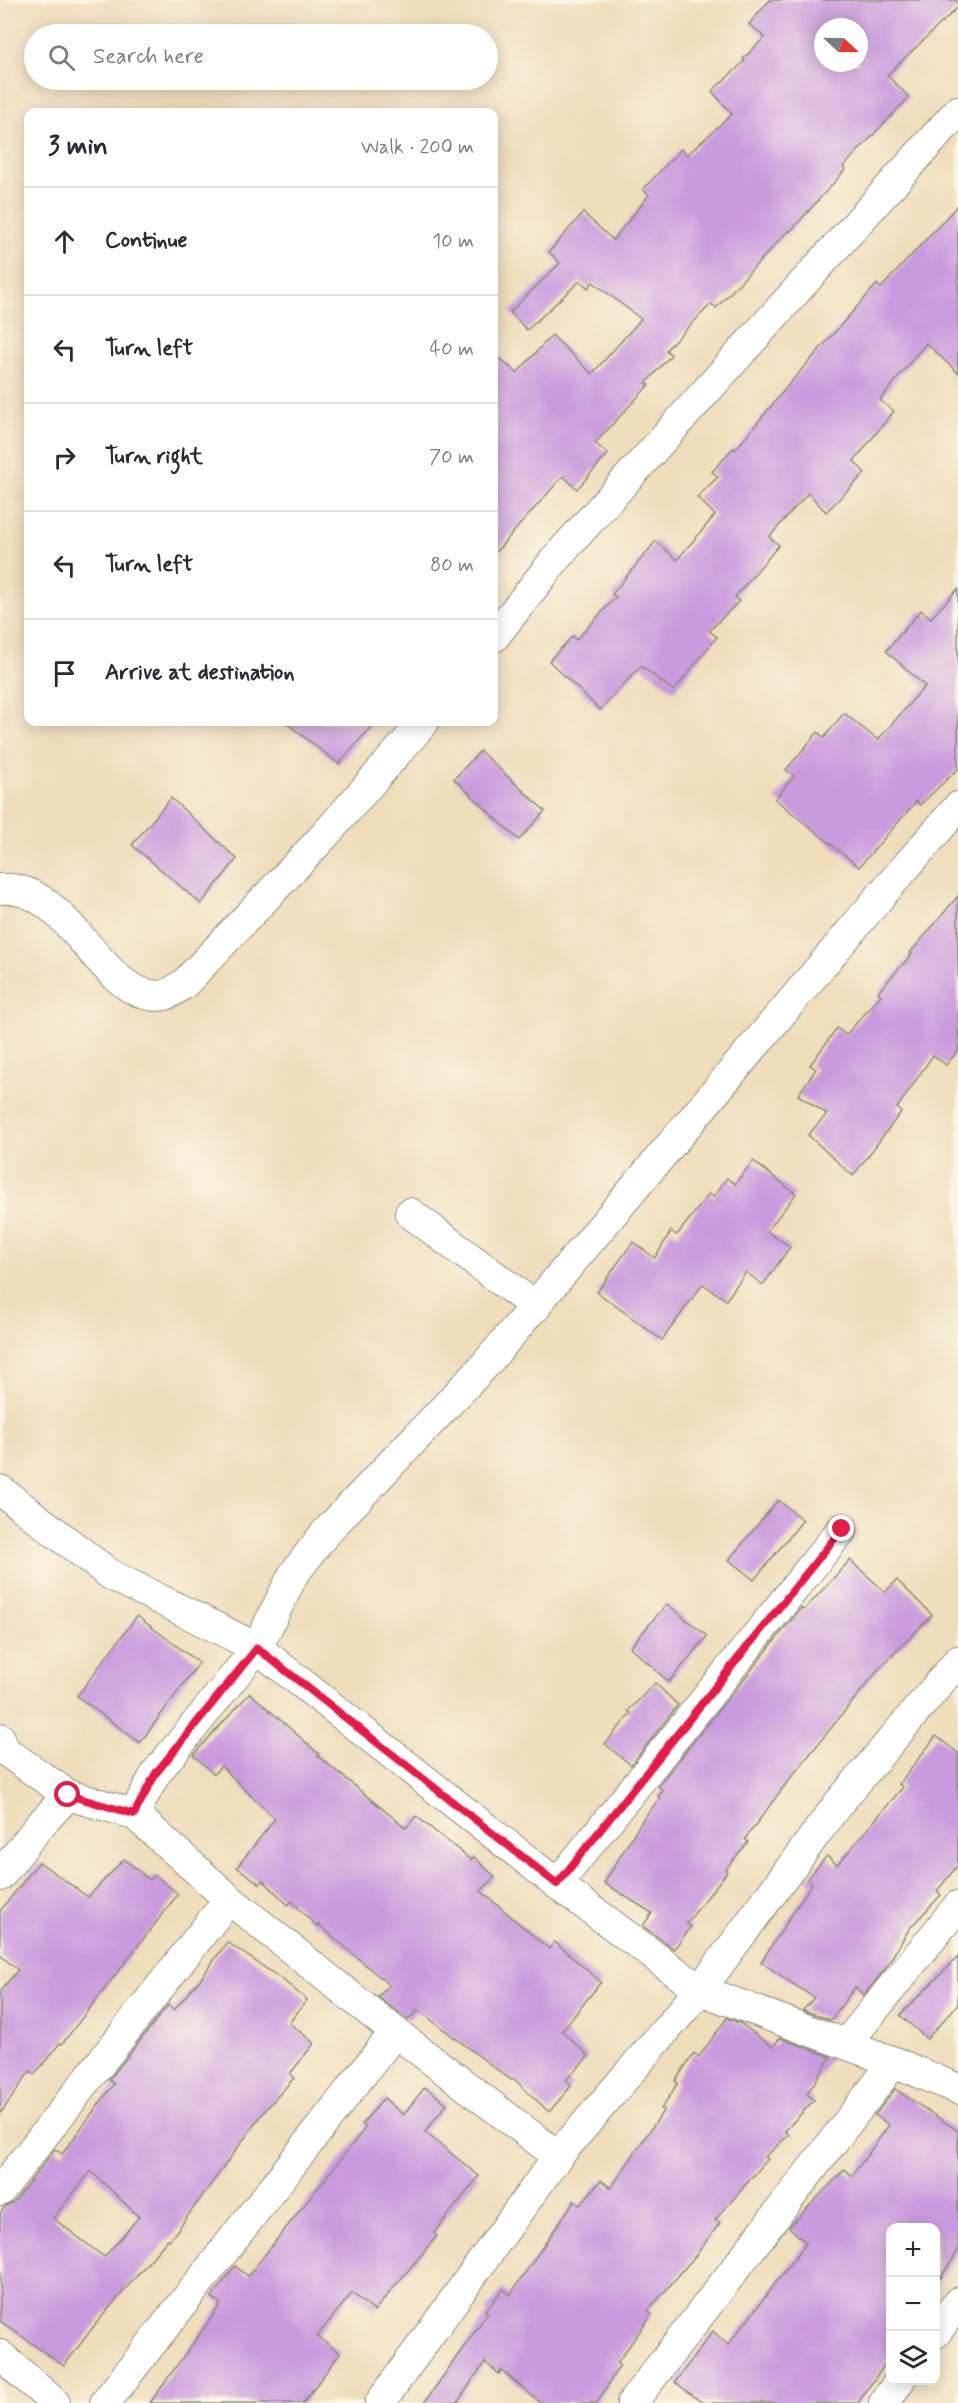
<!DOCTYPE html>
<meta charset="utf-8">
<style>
body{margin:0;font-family:Mynerve,sans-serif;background:#f2f2f3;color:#2b2b33}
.controls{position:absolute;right:18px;bottom:18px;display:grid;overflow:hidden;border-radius:12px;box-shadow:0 3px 15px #0003}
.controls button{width:54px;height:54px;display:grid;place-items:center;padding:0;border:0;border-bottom:2px solid #e1e1e2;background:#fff;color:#2b2b33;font:30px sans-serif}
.compass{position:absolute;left:814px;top:18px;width:54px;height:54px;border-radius:50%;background:#fff;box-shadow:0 3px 15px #0003;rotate:112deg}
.stop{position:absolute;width:18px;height:18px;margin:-14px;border:4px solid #e11d48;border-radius:50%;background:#fff}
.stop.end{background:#e11d48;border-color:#fff;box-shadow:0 2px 6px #0008}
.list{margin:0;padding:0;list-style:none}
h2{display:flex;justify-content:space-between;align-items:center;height:78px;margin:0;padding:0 24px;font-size:26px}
h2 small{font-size:20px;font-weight:400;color:#7c7c81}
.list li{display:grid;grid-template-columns:39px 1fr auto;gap:18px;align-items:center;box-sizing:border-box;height:108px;padding:0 24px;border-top:2px solid #e1e1e2}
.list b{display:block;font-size:22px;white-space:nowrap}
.list em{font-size:20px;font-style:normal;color:#7c7c81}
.icon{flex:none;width:33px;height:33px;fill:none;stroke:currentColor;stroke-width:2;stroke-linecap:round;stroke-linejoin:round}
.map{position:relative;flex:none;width:958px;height:2403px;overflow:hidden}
.search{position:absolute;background:#fff;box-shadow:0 3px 15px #0003;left:24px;top:24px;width:474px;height:66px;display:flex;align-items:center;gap:15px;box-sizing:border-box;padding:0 21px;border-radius:33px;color:#7c7c81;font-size:22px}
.panel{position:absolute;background:#fff;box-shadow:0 3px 15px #0003;left:24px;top:108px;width:474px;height:618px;border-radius:12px}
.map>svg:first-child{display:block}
.building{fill:#ca9ade;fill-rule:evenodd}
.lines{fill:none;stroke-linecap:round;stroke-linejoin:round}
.minor-casing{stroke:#878d78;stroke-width:32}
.minor{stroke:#fff;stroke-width:30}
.route{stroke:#e11d48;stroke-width:8}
</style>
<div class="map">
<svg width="958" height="2403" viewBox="0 0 958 2403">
<rect width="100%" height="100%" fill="#fcf5e5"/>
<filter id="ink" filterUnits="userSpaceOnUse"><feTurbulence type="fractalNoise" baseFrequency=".0167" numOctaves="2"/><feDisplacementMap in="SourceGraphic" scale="12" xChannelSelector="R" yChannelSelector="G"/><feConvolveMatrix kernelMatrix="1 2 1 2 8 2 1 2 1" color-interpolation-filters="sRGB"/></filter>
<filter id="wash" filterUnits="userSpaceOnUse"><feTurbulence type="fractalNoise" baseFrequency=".008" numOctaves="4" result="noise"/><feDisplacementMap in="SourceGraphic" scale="24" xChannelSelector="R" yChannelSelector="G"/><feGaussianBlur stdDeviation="1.35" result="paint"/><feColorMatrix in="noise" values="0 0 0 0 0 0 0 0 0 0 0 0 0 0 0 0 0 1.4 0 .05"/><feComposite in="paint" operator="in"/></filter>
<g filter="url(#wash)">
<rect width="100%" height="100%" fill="#efddbb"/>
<g id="blocks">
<g class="building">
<path d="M 770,0 L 958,0 L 958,7 L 887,75 L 909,97 L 843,167 L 846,169 L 790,232 L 789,230 L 716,308 L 711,304 L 666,350 L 671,355 L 646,383 L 649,385 L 595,443 L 608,454 L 577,489 L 563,476 L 494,554 L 494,353 L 517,373 L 552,335 L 592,374 L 641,319 L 593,282 L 588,288 L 580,281 L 527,330 L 510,312 L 560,263 L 549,252 L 583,213 L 613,240 L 649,195 L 643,189 L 681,149 L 687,155 L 732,114 L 712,91 L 745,61 L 743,59 L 765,37 L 749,24 ZM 823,27 L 859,27 L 859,63 L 823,63 Z"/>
<path d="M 958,205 L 958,373 L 926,343 L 880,400 L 894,411 L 854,461 L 865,473 L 826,512 L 808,493 L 769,537 L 779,545 L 735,597 L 739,601 L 709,631 L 717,637 L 674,691 L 641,666 L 600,710 L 549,661 L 573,636 L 576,640 L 616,597 L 612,594 L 656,541 L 677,560 L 715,515 L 697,497 L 718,477 L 712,472 L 733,448 L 735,450 L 790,383 L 877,284 L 881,288 Z"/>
<path d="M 958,589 L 958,769 L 920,805 L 917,801 L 859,867 L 775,799 L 794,776 L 786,770 L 818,732 L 824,738 L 844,713 L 878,740 L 925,686 L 886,651 L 921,610 L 931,618 Z"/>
<path d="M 285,722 L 375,722 L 339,764 Z"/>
<path d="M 480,751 L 545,811 L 519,840 L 454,779 Z"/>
<path d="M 171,798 L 237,859 L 201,904 L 132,845 Z"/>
<path d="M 958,896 L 958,1051 L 946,1065 L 933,1055 L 897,1108 L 901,1112 L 853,1176 L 808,1135 L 827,1114 L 798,1095 L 816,1069 L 810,1065 L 837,1028 L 846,1035 L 881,995 L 878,992 L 912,954 L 910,953 Z"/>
<path d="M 753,1161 L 796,1194 L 767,1231 L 790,1247 L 763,1285 L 746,1272 L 726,1300 L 703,1284 L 662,1340 L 597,1292 L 633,1242 L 655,1258 L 671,1231 L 677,1235 L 709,1194 L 713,1197 L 727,1178 L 735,1184 Z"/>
<path d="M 778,1500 L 803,1520 L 754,1580 L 729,1560 Z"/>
<path d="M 850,1560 L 885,1592 L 897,1580 L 932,1615 L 879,1669 L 788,1781 L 745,1839 L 748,1842 L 725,1870 L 727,1872 L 686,1924 L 691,1927 L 674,1949 L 643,1926 L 652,1913 L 604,1883 L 643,1819 L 660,1798 L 658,1796 L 663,1791 L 658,1786 L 801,1608 L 804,1610 Z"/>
<path d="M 667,1604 L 707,1636 L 669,1682 L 630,1647 Z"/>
<path d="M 137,1616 L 199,1663 L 140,1743 L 77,1696 Z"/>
<path d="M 655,1683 L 678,1705 L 631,1765 L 605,1744 L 631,1713 L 628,1711 Z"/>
<path d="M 250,1693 L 319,1754 L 318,1756 L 406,1828 L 416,1816 L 471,1860 L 474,1857 L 495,1877 L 481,1891 L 549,1949 L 555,1942 L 601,1982 L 562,2031 L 589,2056 L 566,2080 L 572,2085 L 549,2112 L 513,2078 L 511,2080 L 418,2010 L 408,2020 L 406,2018 L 378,1997 L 389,1985 L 318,1924 L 316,1926 L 292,1901 L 288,1905 L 263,1880 L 260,1884 L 237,1867 L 275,1819 L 221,1766 L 214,1774 L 193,1755 Z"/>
<path d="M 936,1736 L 958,1753 L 958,1865 L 937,1891 L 941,1895 L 909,1929 L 885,1969 L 864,1995 L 855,1987 L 831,2020 L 803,2010 L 814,1998 L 761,1962 L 812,1883 L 807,1879 L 827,1856 L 837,1865 L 903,1787 L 899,1784 Z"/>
<path d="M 124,1859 L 150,1880 L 155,1875 L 178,1894 L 62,2044 L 60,2043 L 35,2074 L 30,2071 L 0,2114 L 0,1991 L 18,1970 L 0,1955 L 0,1911 L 39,1862 L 88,1897 Z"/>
<path d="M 227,1942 L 283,1980 L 307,2000 L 289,2023 L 314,2043 L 290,2074 L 294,2078 L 266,2109 L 170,2240 L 168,2239 L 94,2326 L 64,2366 L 0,2321 L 0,2214 L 4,2207 L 14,2202 L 55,2149 L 62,2154 L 114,2084 L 109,2080 L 168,2005 L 174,2010 L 202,1977 ZM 91,2171 L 139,2217 L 104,2257 L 53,2218 Z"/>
<path d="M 958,1957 L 958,2004 L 927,2039 L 900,2015 Z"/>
<path d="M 727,2018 L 740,2023 L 773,2047 L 780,2038 L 831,2057 L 807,2094 L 814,2100 L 785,2131 L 789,2135 L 765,2157 L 768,2159 L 715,2220 L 720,2223 L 696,2255 L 648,2311 L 652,2314 L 617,2363 L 620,2365 L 597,2403 L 541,2403 L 501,2370 L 499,2374 L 485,2362 L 457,2403 L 424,2403 L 488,2313 L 485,2311 L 503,2289 L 510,2295 L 574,2201 L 580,2205 L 601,2180 L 611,2188 L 664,2110 L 661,2109 L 678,2083 L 675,2081 L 694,2053 L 699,2057 Z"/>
<path d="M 425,2087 L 447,2104 L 425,2132 L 479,2176 L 434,2233 L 437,2236 L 374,2311 L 352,2293 L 317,2336 L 340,2353 L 303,2403 L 150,2403 L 221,2304 L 212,2297 L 235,2266 L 248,2276 L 366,2127 L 362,2124 L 384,2098 L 403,2115 Z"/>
<path d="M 895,2089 L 958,2131 L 958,2251 L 936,2285 L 936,2228 L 891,2228 L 891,2353 L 886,2360 L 887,2361 L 858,2403 L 703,2403 L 675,2382 L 713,2331 L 728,2345 L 775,2284 L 806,2243 L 789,2227 L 845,2169 L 852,2176 L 889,2125 L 875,2115 Z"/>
</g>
</g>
</g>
<g filter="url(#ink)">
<use href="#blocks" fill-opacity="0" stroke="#878d78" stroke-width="1.5"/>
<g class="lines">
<defs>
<g id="minor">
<path d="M 494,637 L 557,557 L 958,111"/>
<path d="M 0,889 C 71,882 102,1006 165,995 C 172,993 179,987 185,983 L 325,835 L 424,722"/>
<path d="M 410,1213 L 536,1307"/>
<path d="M 0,1490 L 111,1575 L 257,1648 L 557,1884 L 700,1990 L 894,2062 L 958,2089"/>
<path d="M 0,1738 L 4,1750 L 68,1795"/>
<path d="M 134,1814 L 156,1773 L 257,1648 L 293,1575 L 326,1532 L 485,1365 L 883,893 L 958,807"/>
<path d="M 0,1876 L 39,1826 L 68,1795 L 134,1814 L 229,1899 L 395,2032 L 558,2156"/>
<path d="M 557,1884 L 842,1529"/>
<path d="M 846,2044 L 958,1906"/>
<path d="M 0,2191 L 229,1899"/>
<path d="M 936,2333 L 958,2302"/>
<path d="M 0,2355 L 55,2403"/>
<path d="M 105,2403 L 395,2032"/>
<path d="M 380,2403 L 558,2156 L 700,1990 L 838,1804 L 958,1661"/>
<path d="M 632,2403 L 894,2062"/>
<path d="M 884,2403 L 900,2380"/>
</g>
</defs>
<use href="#minor" class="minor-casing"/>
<use href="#minor" class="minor"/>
</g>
</g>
<g class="lines" filter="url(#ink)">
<path class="route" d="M 68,1795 L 134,1814 L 156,1773 L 257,1648 L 557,1884 L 842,1529"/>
</g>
</svg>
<div class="controls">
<button>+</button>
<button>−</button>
<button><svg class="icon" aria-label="layers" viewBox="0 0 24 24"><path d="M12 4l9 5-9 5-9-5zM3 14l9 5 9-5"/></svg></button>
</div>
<svg class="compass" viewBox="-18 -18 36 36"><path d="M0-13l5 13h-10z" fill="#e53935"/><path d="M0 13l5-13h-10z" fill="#7c7c81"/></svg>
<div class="stop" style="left:68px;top:1795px"></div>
<div class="stop end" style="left:842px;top:1529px"></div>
<div class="search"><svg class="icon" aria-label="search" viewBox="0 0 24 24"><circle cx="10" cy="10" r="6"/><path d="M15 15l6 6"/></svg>Search here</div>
<section class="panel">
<h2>3 min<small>Walk · 200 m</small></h2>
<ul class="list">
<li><svg class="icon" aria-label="ahead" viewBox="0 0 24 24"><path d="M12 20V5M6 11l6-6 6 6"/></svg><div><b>Continue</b></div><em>10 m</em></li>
<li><svg class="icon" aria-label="left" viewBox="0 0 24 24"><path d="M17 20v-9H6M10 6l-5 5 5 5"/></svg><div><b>Turn left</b></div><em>40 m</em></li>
<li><svg class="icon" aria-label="right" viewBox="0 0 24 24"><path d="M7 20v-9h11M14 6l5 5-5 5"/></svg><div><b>Turn right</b></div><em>70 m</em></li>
<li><svg class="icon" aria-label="left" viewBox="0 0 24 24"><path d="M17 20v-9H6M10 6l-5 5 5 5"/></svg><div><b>Turn left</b></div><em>80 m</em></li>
<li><svg class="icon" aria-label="arrive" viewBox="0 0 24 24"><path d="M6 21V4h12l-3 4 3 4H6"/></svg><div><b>Arrive at destination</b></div></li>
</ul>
</section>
</div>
